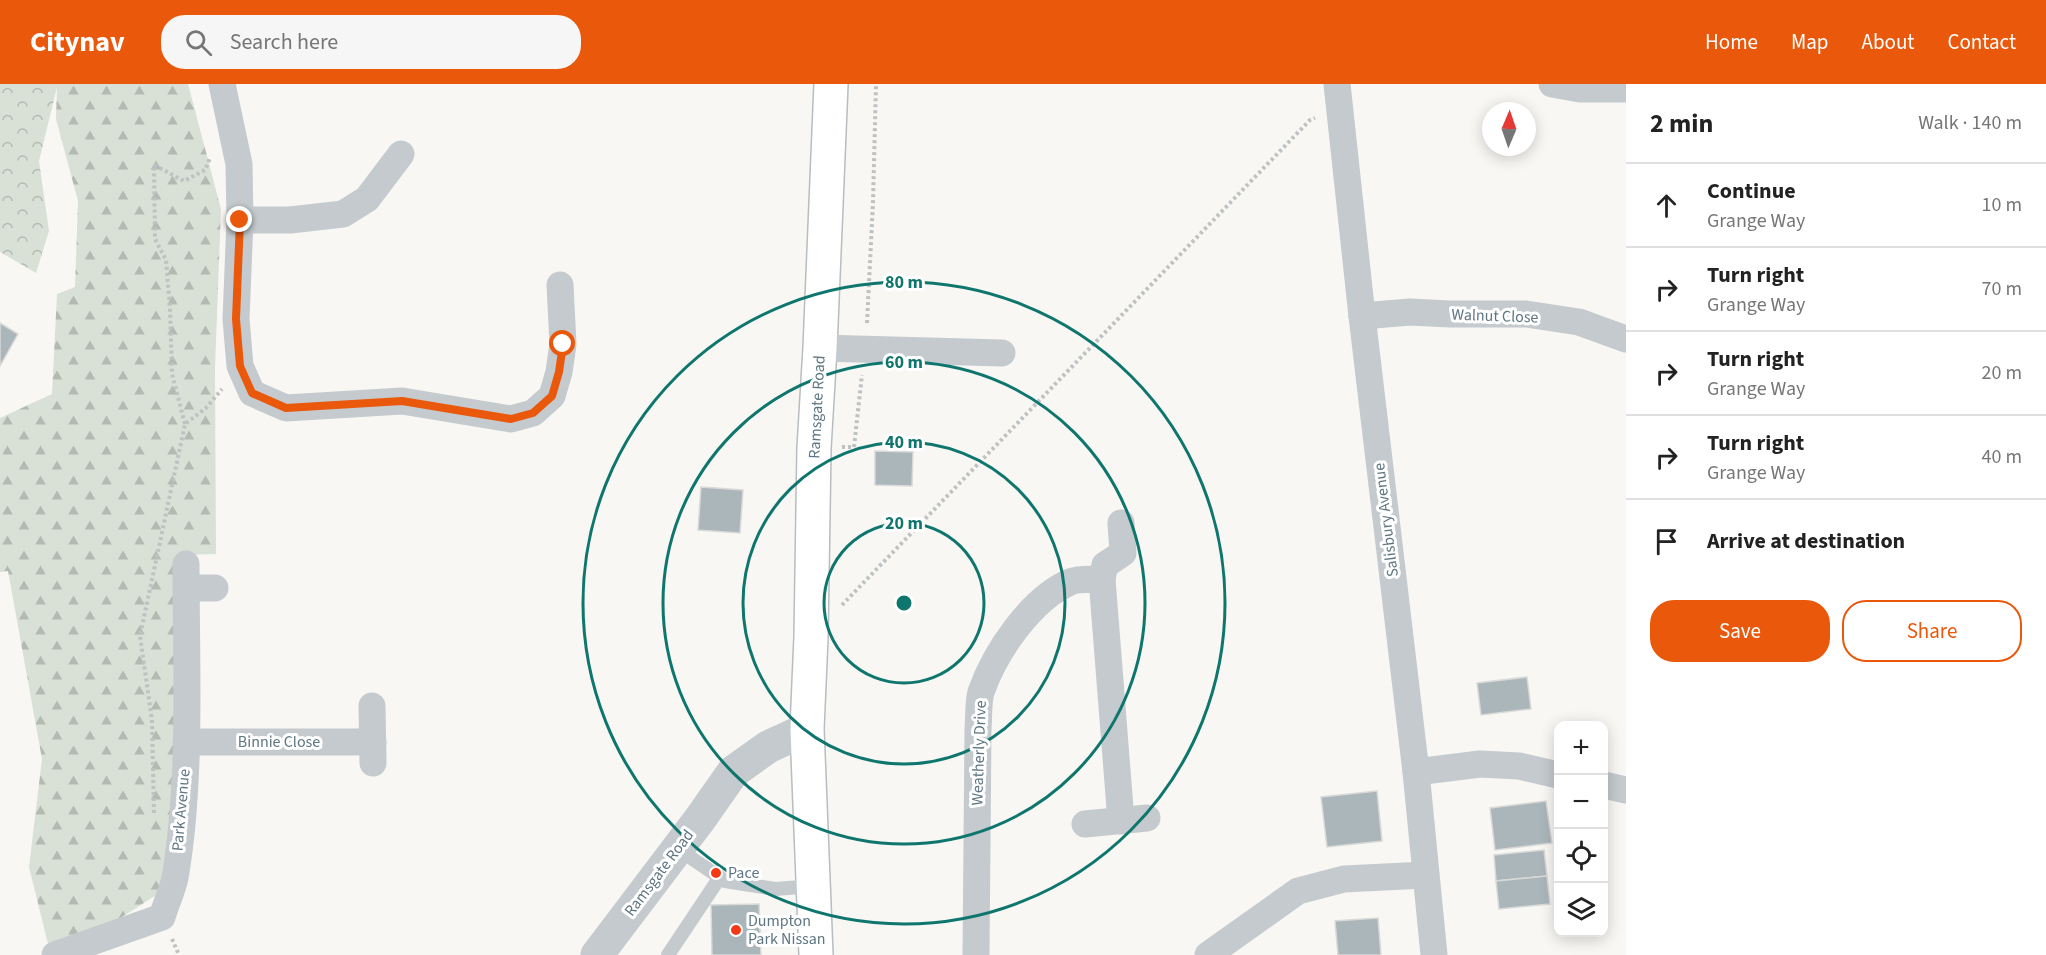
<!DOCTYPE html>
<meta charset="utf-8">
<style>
body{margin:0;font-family:"Source Sans 3",sans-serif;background:#f6f6f6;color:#222}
.controls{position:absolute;right:18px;bottom:18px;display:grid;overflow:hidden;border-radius:12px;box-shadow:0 3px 15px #0003}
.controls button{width:54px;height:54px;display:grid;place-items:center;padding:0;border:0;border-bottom:2px solid #e0e0e0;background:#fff;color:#222;font:30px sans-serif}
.compass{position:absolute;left:1482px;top:18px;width:54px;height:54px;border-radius:50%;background:#fff;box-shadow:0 3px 15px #0003;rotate:2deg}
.stop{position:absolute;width:18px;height:18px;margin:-14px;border:4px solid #ea580c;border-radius:50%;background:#fff}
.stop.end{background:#ea580c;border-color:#fff;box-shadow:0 2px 6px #0008}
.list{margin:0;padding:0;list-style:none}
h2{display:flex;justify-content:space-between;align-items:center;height:78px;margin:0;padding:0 24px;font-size:26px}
h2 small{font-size:20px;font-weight:400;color:#767676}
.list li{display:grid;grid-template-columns:39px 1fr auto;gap:18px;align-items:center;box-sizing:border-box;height:84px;padding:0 24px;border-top:2px solid #e0e0e0}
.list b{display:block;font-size:22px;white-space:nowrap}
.list p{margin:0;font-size:20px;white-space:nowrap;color:#767676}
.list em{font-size:20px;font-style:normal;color:#767676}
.actions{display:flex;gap:12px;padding:18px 24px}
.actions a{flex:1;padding:14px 0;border:2px solid #ea580c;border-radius:24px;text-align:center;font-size:21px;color:#ea580c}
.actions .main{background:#ea580c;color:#fff}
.icon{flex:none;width:33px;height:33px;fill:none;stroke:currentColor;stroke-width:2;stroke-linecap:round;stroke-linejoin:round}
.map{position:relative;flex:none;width:1626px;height:871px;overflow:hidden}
header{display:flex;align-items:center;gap:36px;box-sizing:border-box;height:84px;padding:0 30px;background:#ea580c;color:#fff}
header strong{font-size:28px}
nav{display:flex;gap:33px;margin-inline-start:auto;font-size:21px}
.search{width:420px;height:54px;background:#f6f6f6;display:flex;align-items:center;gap:15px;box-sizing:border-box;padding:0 21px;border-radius:24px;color:#767676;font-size:22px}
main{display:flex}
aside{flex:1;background:#fff}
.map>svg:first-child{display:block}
.forest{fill:url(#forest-firs)}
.park{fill:url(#park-crowns)}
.building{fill:#aab6ba;stroke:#d9d9d7;stroke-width:1.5}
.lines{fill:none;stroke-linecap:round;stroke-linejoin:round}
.primary-casing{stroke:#b7bdc0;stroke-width:36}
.path{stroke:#bec2c3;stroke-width:4;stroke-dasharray:3 3;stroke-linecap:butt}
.service{stroke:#c4cacd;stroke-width:14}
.minor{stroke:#c4cacd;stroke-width:27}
.tertiary{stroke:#c4cacd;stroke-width:33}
.primary{stroke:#fff;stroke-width:33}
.route{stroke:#ea580c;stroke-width:8}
.ring{fill:none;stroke:#0f766e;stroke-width:3}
.poi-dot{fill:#f53917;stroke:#fff;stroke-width:2}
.labels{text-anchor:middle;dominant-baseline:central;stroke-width:6;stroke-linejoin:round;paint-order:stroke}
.street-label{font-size:16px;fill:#5f7682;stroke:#fff}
.poi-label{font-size:16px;fill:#5f7682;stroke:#fff;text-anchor:start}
.centre{fill:#0f766e;stroke:#fff;stroke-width:3}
.ring-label{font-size:18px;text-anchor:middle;font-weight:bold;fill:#0f766e;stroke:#fff;stroke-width:6;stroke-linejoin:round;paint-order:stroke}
</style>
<header>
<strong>Citynav</strong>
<div class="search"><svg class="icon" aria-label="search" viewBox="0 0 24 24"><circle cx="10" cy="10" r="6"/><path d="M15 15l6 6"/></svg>Search here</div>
<nav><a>Home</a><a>Map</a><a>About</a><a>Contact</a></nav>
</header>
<main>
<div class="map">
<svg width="1626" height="871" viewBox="0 0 1626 871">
<defs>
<pattern id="forest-firs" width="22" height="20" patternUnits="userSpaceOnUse" patternTransform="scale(1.5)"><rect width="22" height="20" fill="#d9e0d5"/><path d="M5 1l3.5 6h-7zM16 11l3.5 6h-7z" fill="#b3bab2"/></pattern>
<pattern id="park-crowns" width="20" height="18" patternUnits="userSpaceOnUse" patternTransform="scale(1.5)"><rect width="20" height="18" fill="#d9e0d5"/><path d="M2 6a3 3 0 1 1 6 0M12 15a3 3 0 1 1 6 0" fill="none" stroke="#b3bab2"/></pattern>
</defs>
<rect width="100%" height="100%" fill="#f8f7f4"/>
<path class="forest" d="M 52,0 L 188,0 L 221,125 L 215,284 L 216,470 L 182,471 L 170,762 L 161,808 L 108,842 L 49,864 L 29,783 L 42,675 L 8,487 L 0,488 L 0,334 L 52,310 L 57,210 L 75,203 L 78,117 L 56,35 L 57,3 Z"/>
<path class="park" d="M 0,0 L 52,0 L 57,3 L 39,77 L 49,147 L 36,189 L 0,168 Z"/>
<g class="building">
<path d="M 0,239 L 18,250 L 0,282 Z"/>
<path d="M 875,367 L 913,368 L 912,402 L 875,401 Z"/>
<path d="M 701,403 L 743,406 L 740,449 L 698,446 Z"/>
<path d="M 1527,593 L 1531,625 L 1481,631 L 1477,599 Z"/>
<path d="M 1377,707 L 1382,757 L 1327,763 L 1321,713 Z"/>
<path d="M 1546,717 L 1552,759 L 1495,766 L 1490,724 Z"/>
<path d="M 1544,766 L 1547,792 L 1496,797 L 1494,771 Z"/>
<path d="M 1547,792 L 1550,820 L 1499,825 L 1496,797 Z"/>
<path d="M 759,820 L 761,871 L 712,871 L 711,821 Z"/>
<path d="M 1378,834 L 1381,871 L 1338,871 L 1335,837 Z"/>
</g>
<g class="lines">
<defs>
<path id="primary" d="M 816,871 L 807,645 L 811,553 L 814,364 L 820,264 L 831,0"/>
</defs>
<use href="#primary" class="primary-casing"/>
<g class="path">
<path d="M 867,239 L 873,119 L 876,0"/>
<path d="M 185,340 L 172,290 L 170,224 L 166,176 L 155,155 L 154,81 L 184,97 L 205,86 L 210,74"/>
<path d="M 842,363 L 854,363 L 862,291"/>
<path d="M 842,521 L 1310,36 L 1315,34"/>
<path d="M 154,729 L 152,636 L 140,552 L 185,340 L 206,324 L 222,305"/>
<path d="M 172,855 L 179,871"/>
</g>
<g class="service">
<path d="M 678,765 L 725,797 L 775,805 L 814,802"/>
<path d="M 668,871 L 720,793"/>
</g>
<g class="minor">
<path d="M 222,0 L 239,80 L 240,136 L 236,235 L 240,282 L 252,309 L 286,324 L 402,317 L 511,335 L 533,329 L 552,312 L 559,288 L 563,260 L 560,201"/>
<path d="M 1337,0 L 1362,232 L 1416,688 L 1434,871"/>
<path d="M 1552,0 L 1580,5 L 1626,5"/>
<path d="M 240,136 L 290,136 L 343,130 L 367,115 L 401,70"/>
<path d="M 1362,232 L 1410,228 L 1450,230 L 1526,230 L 1579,238 L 1626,255"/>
<path d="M 820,264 L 1002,269"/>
<path d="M 186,504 L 215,504"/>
<path d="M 372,622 L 373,679"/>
<path d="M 186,658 L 373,658"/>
<path d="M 1416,688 L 1480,680 L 1519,682 L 1558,691"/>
<path d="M 1604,701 L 1626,706"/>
<path d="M 1121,737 L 1102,495 L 1105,481 L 1123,469 L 1121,439"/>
<path d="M 1085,740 L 1147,734"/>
<path d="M 55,871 L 162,833 C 166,820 172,807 175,794 C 192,694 186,582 186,480"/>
<path d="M 976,871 L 978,645 C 979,633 978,619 981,608 C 995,568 1031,515 1070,498 C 1079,494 1092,496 1102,495"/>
<path d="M 1208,871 L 1298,807 L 1344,795 L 1425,791"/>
</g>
<path class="tertiary" d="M 597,871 L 700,735 L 733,688 L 768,663 L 807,645"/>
<use href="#primary" class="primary"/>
</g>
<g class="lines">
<path class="route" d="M 240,136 L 236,235 L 240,282 L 252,309 L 286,324 L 402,317 L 511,335 L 533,329 L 552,312 L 559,288 L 563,260"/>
</g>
<g class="ring">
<circle cx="904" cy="519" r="80"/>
<circle cx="904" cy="519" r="161"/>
<circle cx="904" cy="519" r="241"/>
<circle cx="904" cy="519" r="321"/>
</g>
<g class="poi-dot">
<circle cx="716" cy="789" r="6"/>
<circle cx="736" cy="846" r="6"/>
</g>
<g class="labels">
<g class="street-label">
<text transform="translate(1495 232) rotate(2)">Walnut Close</text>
<text transform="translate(817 323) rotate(-87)">Ramsgate Road</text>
<text transform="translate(1386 436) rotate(-97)">Salisbury Avenue</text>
<text x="279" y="658">Binnie Close</text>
<text transform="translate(979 669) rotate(-88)">Weatherly Drive</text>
<text transform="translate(181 726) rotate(-85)">Park Avenue</text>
<text transform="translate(659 789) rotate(-53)">Ramsgate Road</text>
</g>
<g class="poi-label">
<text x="728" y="789">Pace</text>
<text x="748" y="837">Dumpton<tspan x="748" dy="18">Park Nissan</tspan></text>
</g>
</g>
<circle cx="904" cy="519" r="9" class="centre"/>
<g class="ring-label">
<text x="904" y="204">80 m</text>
<text x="904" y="284">60 m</text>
<text x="904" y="364">40 m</text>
<text x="904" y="445">20 m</text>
</g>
</svg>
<div class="controls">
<button>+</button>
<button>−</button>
<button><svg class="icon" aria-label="locate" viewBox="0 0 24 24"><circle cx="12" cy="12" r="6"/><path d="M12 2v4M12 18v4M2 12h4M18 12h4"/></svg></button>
<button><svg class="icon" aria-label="layers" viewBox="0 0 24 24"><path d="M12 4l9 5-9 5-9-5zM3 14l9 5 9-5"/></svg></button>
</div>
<svg class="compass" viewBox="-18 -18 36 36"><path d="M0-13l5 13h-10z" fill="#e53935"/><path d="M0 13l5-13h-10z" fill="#767676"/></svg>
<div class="stop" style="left:563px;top:260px"></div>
<div class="stop end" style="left:240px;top:136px"></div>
</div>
<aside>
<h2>2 min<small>Walk · 140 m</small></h2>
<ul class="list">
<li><svg class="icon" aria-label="ahead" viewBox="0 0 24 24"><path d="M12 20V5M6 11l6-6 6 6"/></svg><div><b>Continue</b><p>Grange Way</p></div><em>10 m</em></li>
<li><svg class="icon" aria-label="right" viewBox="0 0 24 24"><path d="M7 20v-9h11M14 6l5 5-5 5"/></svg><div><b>Turn right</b><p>Grange Way</p></div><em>70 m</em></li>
<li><svg class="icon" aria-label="right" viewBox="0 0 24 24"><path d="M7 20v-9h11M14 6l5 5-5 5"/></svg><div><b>Turn right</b><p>Grange Way</p></div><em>20 m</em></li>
<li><svg class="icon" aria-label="right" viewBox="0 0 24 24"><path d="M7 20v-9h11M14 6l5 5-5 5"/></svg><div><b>Turn right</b><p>Grange Way</p></div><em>40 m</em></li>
<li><svg class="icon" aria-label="arrive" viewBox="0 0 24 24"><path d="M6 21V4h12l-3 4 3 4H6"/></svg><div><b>Arrive at destination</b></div></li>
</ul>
<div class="actions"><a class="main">Save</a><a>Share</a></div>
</aside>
</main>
